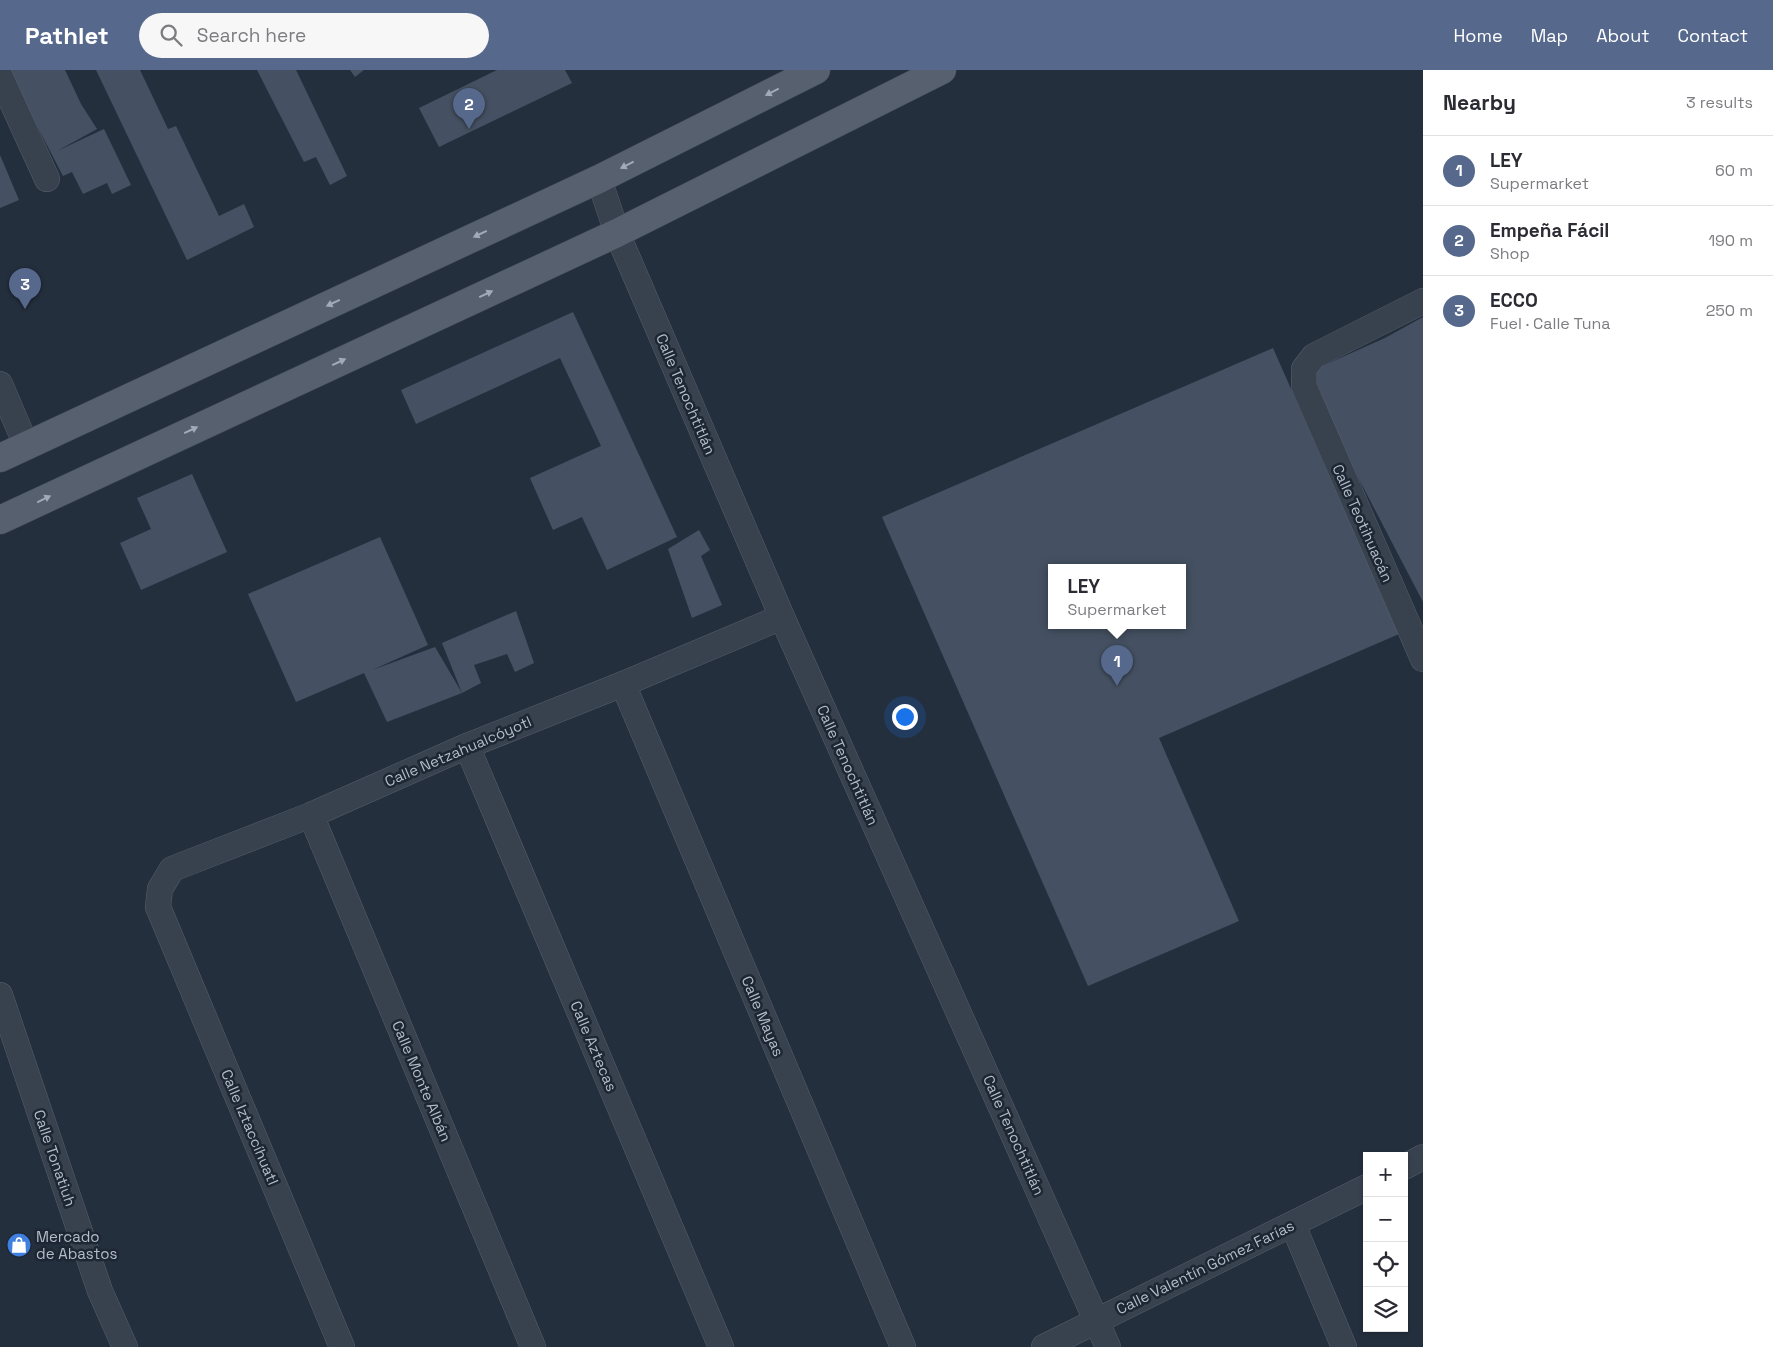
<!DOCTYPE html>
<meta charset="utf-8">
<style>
body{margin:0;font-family:"Space Grotesk",sans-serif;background:#f7f7f7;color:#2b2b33}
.controls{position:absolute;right:15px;bottom:15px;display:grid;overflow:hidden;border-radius:0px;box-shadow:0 1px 4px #0004}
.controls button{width:45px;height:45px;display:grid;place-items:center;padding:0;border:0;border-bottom:1px solid #e1e1e2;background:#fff;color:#2b2b33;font:25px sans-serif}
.you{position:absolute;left:904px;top:646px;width:18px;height:18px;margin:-12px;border:4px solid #fff;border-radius:50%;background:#1a73e8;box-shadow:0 0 0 8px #1a73e833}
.badge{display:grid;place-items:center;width:32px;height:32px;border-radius:50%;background:#56698c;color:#fff;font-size:16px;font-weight:700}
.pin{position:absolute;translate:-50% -41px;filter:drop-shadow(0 1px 2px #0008)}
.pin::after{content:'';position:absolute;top:26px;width:18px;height:15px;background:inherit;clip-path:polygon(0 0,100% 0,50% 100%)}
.popup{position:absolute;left:1048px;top:494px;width:138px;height:65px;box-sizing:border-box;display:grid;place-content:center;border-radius:0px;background:#fff;filter:drop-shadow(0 1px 4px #0005);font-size:16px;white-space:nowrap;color:#7c7c81}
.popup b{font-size:19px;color:#2b2b33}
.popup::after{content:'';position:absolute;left:50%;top:100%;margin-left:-10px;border:10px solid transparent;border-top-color:#fff}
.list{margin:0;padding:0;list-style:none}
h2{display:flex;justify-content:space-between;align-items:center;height:65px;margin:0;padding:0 20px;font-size:21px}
h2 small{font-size:16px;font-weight:400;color:#7c7c81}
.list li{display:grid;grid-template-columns:32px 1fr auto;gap:15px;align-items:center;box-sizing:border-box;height:70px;padding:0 20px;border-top:1px solid #e1e1e2}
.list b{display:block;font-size:19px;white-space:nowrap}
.list p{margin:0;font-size:16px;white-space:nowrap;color:#7c7c81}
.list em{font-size:16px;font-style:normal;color:#7c7c81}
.icon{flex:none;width:28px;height:28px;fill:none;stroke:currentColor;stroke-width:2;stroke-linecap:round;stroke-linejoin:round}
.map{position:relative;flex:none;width:1423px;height:1277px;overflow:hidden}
header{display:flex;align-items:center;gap:30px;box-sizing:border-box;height:70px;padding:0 25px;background:#56698c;color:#fff}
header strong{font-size:24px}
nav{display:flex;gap:28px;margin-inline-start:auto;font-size:18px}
.search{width:350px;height:45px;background:#f7f7f7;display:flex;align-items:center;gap:12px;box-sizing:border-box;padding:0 18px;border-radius:28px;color:#7c7c81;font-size:19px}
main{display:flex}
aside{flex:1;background:#fff}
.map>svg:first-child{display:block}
.building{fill:#455162;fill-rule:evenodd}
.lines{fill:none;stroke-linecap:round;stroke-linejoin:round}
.minor-casing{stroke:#565f6c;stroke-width:26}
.major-casing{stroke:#414a57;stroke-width:29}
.minor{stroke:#38414e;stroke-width:25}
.major{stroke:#56606e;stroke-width:28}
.oneway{fill:#a1aab7}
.labels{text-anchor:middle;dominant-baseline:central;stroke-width:5;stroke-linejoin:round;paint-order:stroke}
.street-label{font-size:15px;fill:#b4bcc9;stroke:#1d2633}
.poi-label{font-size:15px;fill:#b4bcc9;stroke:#1d2633;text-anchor:start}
</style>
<header>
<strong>Pathlet</strong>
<div class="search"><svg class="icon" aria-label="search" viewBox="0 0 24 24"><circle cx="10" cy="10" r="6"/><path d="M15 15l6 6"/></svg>Search here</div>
<nav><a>Home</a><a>Map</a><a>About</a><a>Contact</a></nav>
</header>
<main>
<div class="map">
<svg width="1423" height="1277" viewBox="0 0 1423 1277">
<rect width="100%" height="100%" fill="#242f3e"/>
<g class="building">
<path d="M 8,0 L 65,0 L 81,34 L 97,59 L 57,81 L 104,59 L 131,115 L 112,124 L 107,113 L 83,124 L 72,102 L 63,106 Z"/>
<path d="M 96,0 L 140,0 L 168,59 L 176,56 L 219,146 L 244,134 L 254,157 L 187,190 Z"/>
<path d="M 257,0 L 296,0 L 347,106 L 330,115 L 316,87 L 304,92 Z"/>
<path d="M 350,0 L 364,0 L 355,7 Z"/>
<path d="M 497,0 L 565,0 L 572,13 L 439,77 L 419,38 Z"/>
<path d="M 0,85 L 19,130 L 0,138 Z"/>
<path d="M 573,242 L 677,467 L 607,500 L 582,447 L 553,460 L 530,408 L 601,376 L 560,288 L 416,354 L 401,320 Z"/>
<path d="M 1423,247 L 1423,532 L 1349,390 L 1311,301 L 1385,268 Z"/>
<path d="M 1273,278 L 1399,564 L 1159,668 L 1239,851 L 1088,916 L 882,447 ZM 1052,497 L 1182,497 L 1182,555 L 1052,555 Z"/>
<path d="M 192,404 L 227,482 L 141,520 L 120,473 L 151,459 L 137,428 Z"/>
<path d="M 699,460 L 710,480 L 701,486 L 722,535 L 692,548 L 668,479 Z"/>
<path d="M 380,467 L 428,575 L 372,600 L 435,577 L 462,623 L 387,652 L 364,603 L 296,632 L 248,524 Z"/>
<path d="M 516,541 L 534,593 L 515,602 L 507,584 L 474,595 L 481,613 L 462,623 L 442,573 Z"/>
</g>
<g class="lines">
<defs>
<g id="minor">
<path d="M 0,6 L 47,109"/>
<path d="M 599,109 L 617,163 L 782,547 L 1108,1277"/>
<path d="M 1423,231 L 1314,286 L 1304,299 L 1304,316 L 1423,589"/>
<path d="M 0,314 L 26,375"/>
<path d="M 623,614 L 903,1277"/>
<path d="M 467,676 L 721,1277"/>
<path d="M 311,745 L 533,1277"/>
<path d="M 0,925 L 100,1221 L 125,1277"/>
<path d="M 1404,1097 L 1423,1087"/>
<path d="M 1293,1155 L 1344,1277"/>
<path d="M 342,1277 L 158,837 L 160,819 L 172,799 L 311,745 L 467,676 L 623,614 L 782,547"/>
<path d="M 1044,1277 L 1367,1117"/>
</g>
<g id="major">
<path d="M 0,388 L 599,109 L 816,0"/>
<path d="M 0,450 L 617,163 L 942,0"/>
</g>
</defs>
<use href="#minor" class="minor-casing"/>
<use href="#major" class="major-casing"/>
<use href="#minor" class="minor"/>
<use href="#major" class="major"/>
</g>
<defs><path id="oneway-solid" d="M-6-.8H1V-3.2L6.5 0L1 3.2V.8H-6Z" transform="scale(1.25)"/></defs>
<g class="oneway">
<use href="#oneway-solid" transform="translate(772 22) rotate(153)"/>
<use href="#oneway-solid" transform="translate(627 95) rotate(153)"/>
<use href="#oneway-solid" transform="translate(480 164) rotate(155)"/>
<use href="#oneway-solid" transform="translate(486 224) rotate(-25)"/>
<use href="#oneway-solid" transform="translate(333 233) rotate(155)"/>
<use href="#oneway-solid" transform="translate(339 292) rotate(-25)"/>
<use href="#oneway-solid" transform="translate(191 360) rotate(-25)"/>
<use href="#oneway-solid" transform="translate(44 429) rotate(-26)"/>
</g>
<defs>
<symbol id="shop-disc" viewBox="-11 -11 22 22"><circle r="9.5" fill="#3f7fe0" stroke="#1d2633"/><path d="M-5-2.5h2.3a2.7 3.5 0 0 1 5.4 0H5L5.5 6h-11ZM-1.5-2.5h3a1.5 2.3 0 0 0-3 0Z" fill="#fff"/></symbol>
</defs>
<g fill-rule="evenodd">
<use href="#shop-disc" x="5" y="1161" width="28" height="28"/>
</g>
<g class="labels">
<g class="street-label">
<text transform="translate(686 324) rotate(67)">Calle Tenochtitlán</text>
<text transform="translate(1363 453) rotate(66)">Calle Teotihuacán</text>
<text transform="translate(458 681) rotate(-23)">Calle Netzahualcóyotl</text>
<text transform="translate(848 695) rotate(66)">Calle Tenochtitlán</text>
<text transform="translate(763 946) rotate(67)">Calle Mayas</text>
<text transform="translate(594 976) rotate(67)">Calle Aztecas</text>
<text transform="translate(422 1011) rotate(67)">Calle Monte Albán</text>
<text transform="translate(250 1057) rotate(67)">Calle Iztaccíhuatl</text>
<text transform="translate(1014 1065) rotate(66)">Calle Tenochtitlán</text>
<text transform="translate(55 1088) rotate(71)">Calle Tonatiuh</text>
<text transform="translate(1205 1197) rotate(-26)">Calle Valentín Gómez Farías</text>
</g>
<g class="poi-label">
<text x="36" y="1166">Mercado<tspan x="36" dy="17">de Abastos</tspan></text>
</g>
</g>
</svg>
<div class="controls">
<button>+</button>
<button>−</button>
<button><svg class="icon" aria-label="locate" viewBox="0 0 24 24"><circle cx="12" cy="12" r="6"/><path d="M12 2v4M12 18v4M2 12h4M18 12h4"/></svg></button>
<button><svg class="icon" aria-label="layers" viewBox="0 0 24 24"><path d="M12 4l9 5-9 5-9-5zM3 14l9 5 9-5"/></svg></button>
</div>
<div class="you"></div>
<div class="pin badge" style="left:1117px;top:616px">1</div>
<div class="popup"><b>LEY</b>Supermarket</div>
<div class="pin badge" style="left:469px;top:59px">2</div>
<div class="pin badge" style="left:25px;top:239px">3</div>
</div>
<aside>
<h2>Nearby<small>3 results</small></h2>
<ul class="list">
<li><span class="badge">1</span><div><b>LEY</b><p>Supermarket</p></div><em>60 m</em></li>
<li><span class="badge">2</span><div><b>Empeña Fácil</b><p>Shop</p></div><em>190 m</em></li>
<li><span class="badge">3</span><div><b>ECCO</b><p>Fuel · Calle Tuna</p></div><em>250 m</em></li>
</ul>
</aside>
</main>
